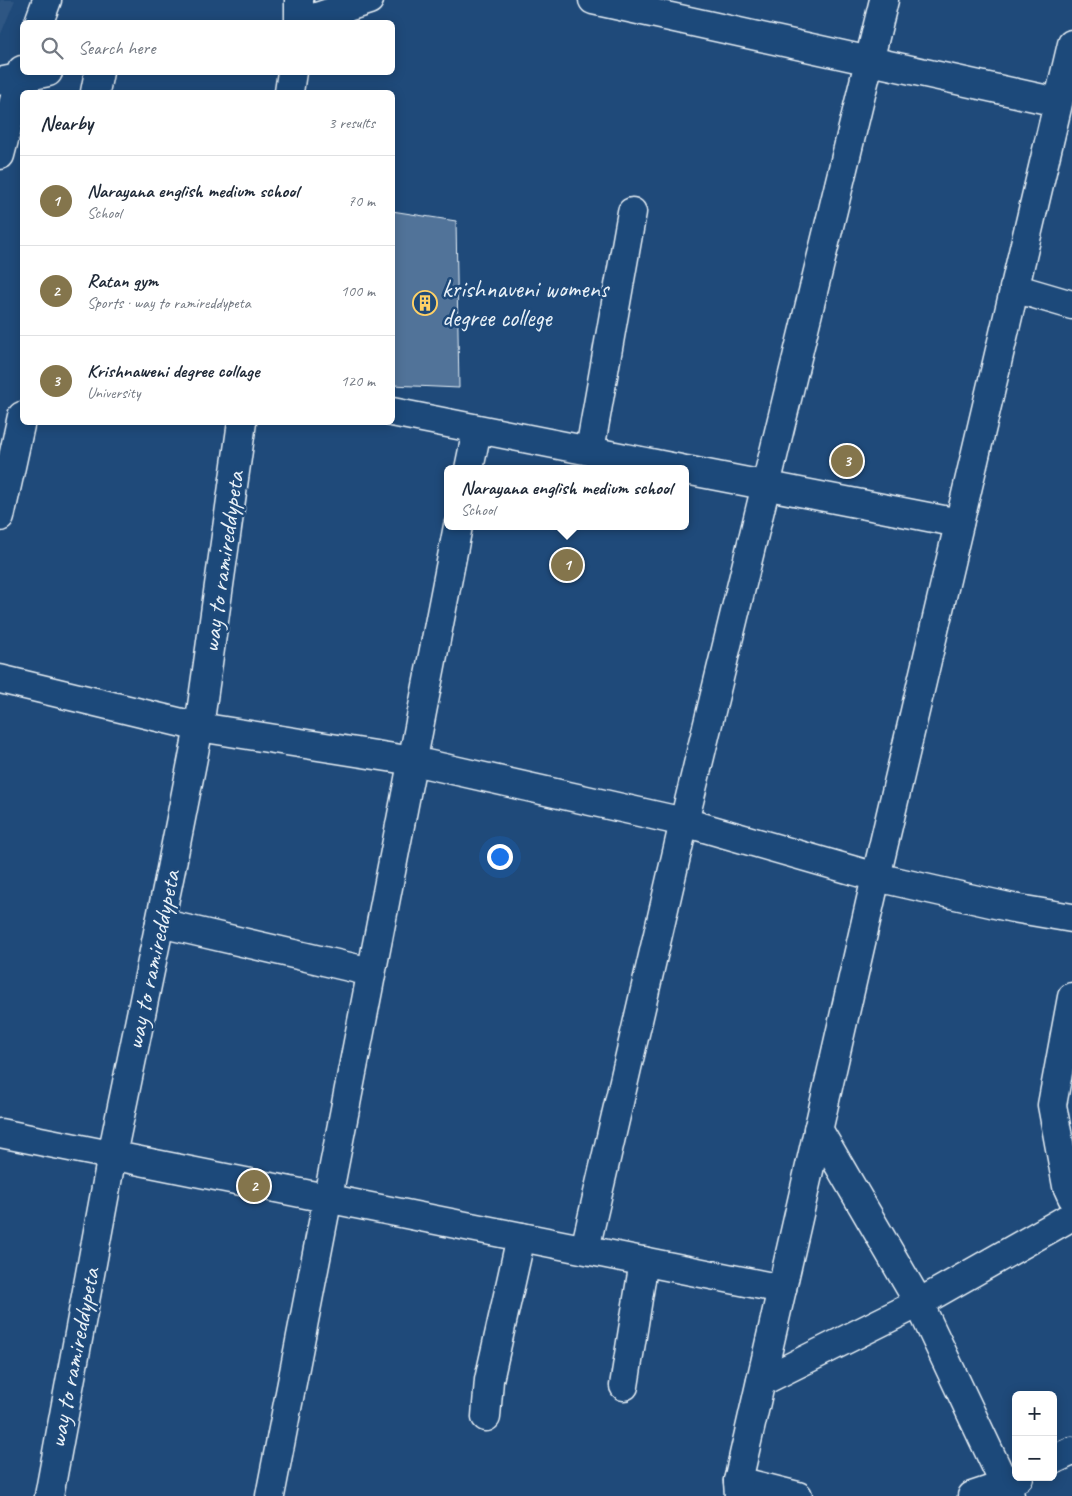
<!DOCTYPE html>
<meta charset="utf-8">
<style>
body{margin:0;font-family:Caveat,sans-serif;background:#f2f2f3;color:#1f2937}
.controls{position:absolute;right:15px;bottom:15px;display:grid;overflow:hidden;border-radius:8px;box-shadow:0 2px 12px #0003}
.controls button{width:45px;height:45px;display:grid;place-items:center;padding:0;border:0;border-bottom:1px solid #e0e1e3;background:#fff;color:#1f2937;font:25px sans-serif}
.you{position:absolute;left:499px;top:856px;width:18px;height:18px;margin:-12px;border:4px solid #fff;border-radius:50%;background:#1a73e8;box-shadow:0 0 0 8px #1a73e833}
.badge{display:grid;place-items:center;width:32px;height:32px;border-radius:50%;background:#84754c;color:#fff;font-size:16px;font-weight:700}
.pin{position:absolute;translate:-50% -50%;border:2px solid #fff;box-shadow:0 1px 5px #0006}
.popup{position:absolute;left:444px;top:465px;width:245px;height:65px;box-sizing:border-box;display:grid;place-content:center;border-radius:8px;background:#fff;filter:drop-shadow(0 1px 4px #0005);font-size:16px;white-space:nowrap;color:#747a83}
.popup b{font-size:19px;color:#1f2937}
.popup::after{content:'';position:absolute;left:50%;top:100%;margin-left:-10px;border:10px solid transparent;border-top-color:#fff}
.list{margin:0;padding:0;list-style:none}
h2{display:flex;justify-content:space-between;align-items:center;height:65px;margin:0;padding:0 20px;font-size:21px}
h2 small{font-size:16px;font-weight:400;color:#747a83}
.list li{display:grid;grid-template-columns:32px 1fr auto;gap:15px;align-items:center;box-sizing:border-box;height:90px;padding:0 20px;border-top:1px solid #e0e1e3}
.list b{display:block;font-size:19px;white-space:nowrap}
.list p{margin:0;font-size:16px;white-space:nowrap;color:#747a83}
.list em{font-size:16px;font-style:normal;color:#747a83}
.icon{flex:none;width:28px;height:28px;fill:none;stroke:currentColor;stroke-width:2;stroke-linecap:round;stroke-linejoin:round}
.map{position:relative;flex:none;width:1072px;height:1496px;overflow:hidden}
.search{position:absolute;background:#fff;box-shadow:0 2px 12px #0003;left:20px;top:20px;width:375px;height:55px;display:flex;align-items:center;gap:12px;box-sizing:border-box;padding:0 18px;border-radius:8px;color:#747a83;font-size:19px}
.panel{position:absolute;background:#fff;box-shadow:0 2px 12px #0003;left:20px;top:90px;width:375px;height:335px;border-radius:8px}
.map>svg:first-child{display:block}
.built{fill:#2e5683}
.building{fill:#517399;stroke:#e8f1f8}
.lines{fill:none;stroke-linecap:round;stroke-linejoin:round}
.street-casing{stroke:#e8f1f8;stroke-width:31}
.secondary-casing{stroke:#e8f1f8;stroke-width:31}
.street{stroke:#1f4a7a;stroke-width:28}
.secondary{stroke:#1f4a7a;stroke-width:28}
.labels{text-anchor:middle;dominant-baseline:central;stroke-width:5;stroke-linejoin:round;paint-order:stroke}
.poi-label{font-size:25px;fill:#e8f1f8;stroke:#1f4a7a;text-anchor:start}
.street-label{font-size:25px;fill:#e8f1f8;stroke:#1f4a7a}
</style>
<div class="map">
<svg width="1072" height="1496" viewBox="0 0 1072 1496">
<rect width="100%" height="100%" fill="#1f4a7a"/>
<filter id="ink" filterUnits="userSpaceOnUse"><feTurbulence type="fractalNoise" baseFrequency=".02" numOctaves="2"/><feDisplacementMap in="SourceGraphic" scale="10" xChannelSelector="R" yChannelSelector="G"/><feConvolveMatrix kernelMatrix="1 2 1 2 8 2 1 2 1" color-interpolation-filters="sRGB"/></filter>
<g filter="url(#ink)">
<path class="built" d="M 0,0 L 15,0 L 0,36 Z"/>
<path class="building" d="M 392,211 L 456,221 L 459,388 L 392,385 Z"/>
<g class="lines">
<defs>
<g id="street">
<path d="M 593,0 L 1057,102"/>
<path d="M 39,22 L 47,0"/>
<path d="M 301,22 L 369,0"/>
<path d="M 4,81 L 48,72"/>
<path d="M 95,92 L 99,72"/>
<path d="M 0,155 L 22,70"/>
<path d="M 1014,288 L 1072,305"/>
<path d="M 392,412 L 681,469"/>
<path d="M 590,450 L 632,212"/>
<path d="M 469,469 L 477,430"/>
<path d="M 686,470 L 959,523"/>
<path d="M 0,517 L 22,416"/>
<path d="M 0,679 L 199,727 L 413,761 L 684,822 L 876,877 L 1013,908 L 1072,918"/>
<path d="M 160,923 L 371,972"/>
<path d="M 1072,997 L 1052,1105 L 1067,1186 L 1072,1197"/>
<path d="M 818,1129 L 919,1303 L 1010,1496"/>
<path d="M 0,1133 L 782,1289"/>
<path d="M 585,1249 L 684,822 L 884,0"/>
<path d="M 761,1382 L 919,1303 L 1072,1216"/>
<path d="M 624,1386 L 644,1261"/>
<path d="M 486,1417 L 489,1380 L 521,1237"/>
<path d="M 1053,1460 L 1072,1451"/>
<path d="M 738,1481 L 798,1496"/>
<path d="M 270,1496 L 458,526"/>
<path d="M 739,1496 L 738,1481 L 876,877 L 1072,44"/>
<path d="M 972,1496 L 1005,1485 L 1019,1477"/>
</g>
<g id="secondary">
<path d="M 299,22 L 299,0"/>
<path d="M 289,92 L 292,72"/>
<path d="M 49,1496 L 112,1155 L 171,869 L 199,727 L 242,422"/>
</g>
</defs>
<use href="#street" class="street-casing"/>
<use href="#secondary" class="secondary-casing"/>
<use href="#street" class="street"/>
<use href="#secondary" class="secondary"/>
</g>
</g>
<defs>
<symbol id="building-ring" viewBox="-11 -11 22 22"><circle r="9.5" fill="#1f4a7a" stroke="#ffd166" stroke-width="1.5"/><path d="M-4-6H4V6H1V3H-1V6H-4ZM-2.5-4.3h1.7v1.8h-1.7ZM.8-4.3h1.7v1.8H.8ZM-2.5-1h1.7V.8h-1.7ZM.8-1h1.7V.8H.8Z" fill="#ffd166"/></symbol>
</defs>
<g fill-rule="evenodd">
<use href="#building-ring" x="411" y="289" width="28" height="28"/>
</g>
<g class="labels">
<g class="poi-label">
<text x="442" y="289">krishnaveni womens<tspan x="442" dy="29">degree college</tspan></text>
</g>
<g class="street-label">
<text transform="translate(223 562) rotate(-82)">way to ramireddypeta</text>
<text transform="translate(153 960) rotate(-78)">way to ramireddypeta</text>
<text transform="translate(74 1358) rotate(-79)">way to ramireddypeta</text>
</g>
</g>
</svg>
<div class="controls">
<button>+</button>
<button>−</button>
</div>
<div class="you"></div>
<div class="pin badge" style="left:567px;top:565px">1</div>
<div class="popup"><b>Narayana english medium school</b>School</div>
<div class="pin badge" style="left:254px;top:1186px">2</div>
<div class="pin badge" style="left:847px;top:461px">3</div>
<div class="search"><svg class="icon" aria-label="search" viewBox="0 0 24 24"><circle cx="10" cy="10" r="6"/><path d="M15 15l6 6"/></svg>Search here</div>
<section class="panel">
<h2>Nearby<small>3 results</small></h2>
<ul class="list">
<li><span class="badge">1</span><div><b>Narayana english medium school</b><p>School</p></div><em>70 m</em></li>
<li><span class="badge">2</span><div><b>Ratan gym</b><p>Sports · way to ramireddypeta</p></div><em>100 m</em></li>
<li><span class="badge">3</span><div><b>Krishnaweni degree collage</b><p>University</p></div><em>120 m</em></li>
</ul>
</section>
</div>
